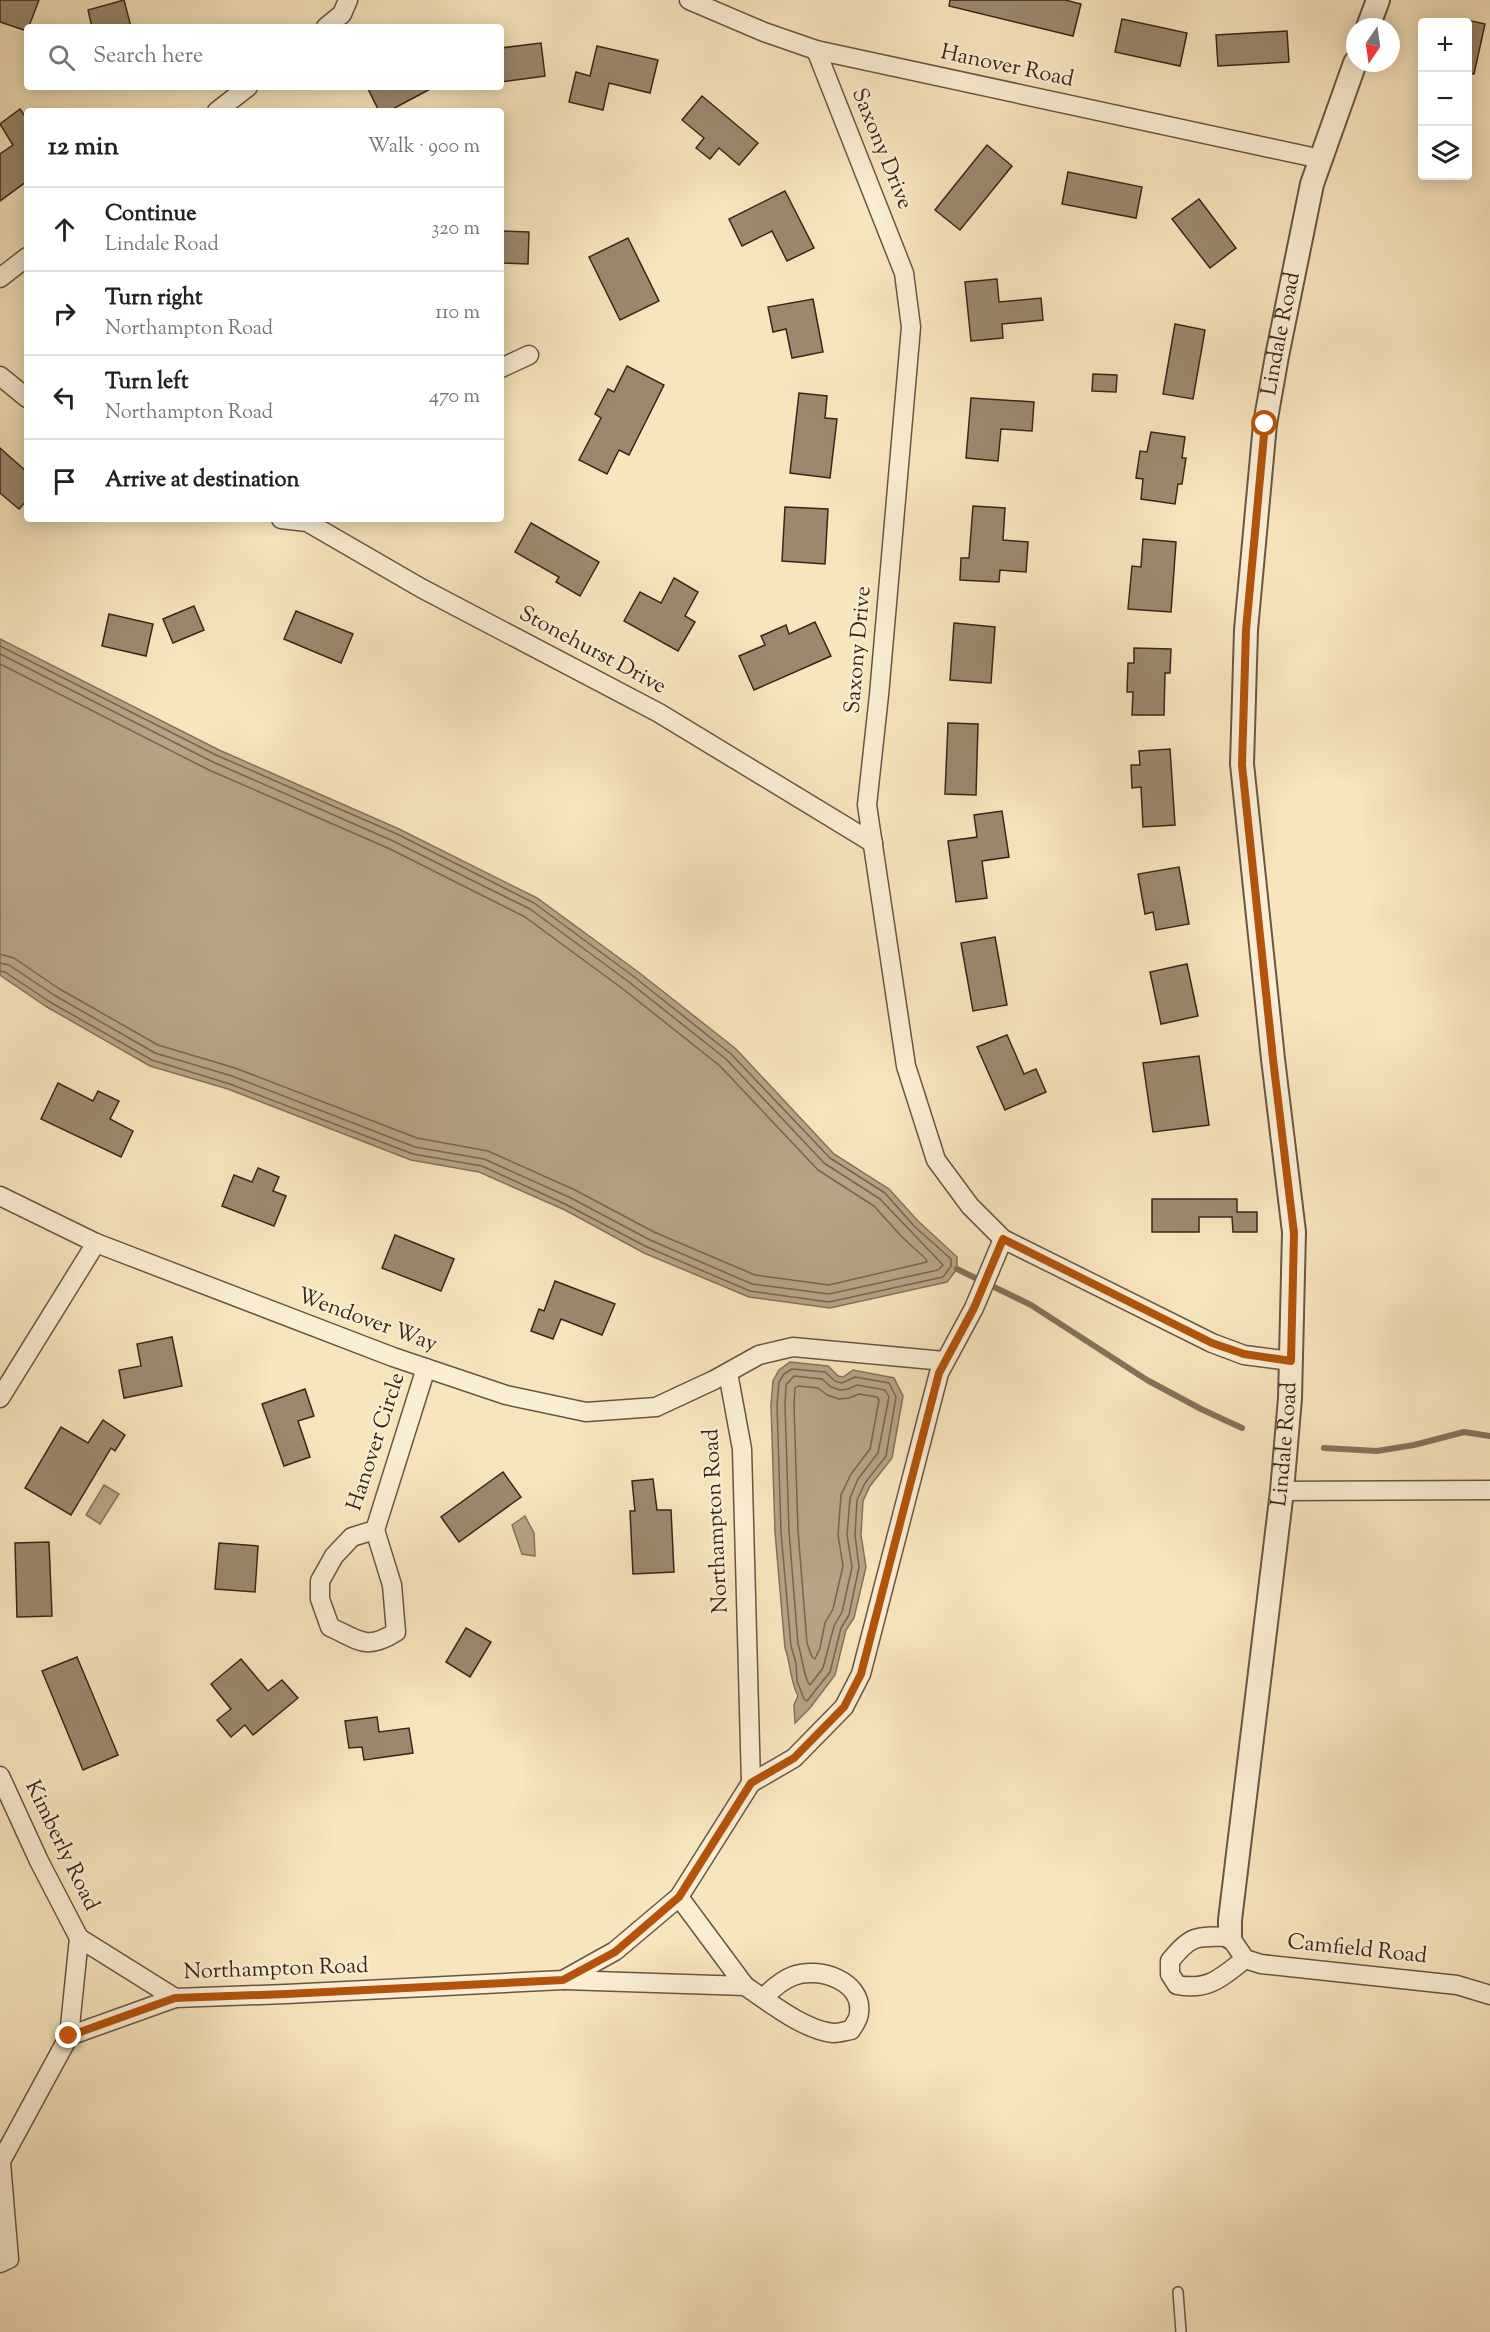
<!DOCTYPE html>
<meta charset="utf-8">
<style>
body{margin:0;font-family:"Sorts Mill Goudy",serif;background:#f6f6f6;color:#202124}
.controls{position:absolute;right:18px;top:18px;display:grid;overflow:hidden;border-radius:6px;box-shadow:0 3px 15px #0003}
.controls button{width:54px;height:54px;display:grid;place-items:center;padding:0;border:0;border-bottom:2px solid #e0e0e0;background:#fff;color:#202124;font:30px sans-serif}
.compass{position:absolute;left:1346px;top:18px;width:54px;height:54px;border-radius:50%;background:#fff;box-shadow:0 3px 15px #0003;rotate:193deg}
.stop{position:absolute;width:18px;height:18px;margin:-14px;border:4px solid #b45309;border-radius:50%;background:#fff}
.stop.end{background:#b45309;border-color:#fff;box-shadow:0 2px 6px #0008}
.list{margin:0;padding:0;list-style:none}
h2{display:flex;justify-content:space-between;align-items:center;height:78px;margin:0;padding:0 24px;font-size:26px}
h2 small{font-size:20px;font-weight:400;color:#757577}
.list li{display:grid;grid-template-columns:39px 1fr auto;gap:18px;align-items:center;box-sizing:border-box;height:84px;padding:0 24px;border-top:2px solid #e0e0e0}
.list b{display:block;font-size:22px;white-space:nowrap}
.list p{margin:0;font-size:20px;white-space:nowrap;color:#757577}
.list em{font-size:20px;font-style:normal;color:#757577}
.icon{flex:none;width:33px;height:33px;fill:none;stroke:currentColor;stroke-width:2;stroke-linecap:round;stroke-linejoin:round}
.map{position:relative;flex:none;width:1490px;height:2332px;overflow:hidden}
.search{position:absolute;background:#fff;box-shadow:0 3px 15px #0003;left:24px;top:24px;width:480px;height:66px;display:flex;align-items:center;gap:15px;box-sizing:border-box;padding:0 21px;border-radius:6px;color:#757577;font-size:22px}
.panel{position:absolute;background:#fff;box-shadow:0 3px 15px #0003;left:24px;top:108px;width:480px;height:414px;border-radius:6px}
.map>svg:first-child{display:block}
.water{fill:#b6a486;stroke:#84725b;stroke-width:1.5}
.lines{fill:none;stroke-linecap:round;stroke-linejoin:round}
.shore{stroke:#776550;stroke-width:1.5}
.stream{stroke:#84725b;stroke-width:6}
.building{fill:#9b896f;stroke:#38261b;stroke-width:1.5}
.service-casing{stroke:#685644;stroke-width:12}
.minor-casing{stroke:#685644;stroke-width:21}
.tertiary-casing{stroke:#685644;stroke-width:26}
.service{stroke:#faeed4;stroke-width:9}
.minor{stroke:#faeed4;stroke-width:18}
.tertiary{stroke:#faeed4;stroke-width:22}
.route{stroke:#b45309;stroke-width:8}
.labels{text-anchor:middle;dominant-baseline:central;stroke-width:4.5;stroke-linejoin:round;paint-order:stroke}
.street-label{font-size:22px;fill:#38261b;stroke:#faeed4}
</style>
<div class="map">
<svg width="1490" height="2332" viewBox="0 0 1490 2332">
<rect width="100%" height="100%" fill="#f7e5bd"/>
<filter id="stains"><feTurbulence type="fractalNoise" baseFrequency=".00333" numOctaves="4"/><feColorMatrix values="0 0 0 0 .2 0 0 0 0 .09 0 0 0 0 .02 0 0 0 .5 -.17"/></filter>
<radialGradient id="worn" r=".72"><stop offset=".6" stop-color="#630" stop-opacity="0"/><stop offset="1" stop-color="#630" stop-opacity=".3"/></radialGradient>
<g class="water">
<path d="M 0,639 L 219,750 L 399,829 L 537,898 L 637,971 L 736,1049 L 834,1154 L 889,1189 L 918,1221 L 957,1257 L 957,1269 L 947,1282 L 830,1308 L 749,1297 L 644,1253 L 565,1210 L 479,1172 L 411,1160 L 228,1089 L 150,1066 L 47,1007 L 0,975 Z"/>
<path d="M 790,1362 L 828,1366 L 838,1376 L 843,1377 L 853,1370 L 894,1378 L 903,1396 L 892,1458 L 870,1486 L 863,1501 L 861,1535 L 866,1567 L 854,1618 L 846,1630 L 835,1675 L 810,1708 L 795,1723 L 794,1705 L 798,1696 C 790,1680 791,1665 785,1648 L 775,1532 L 771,1405 L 773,1381 L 779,1370 Z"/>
<path d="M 104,1485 L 119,1494 L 100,1524 L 86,1515 Z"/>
<path d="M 525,1516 L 534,1533 L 535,1556 L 522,1554 L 512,1525 Z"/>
</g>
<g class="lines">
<g class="shore">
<path d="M 0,646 L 216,755 L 397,834 L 534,903 L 633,976 L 731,1054 L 830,1158 L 885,1193 L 914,1226 L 951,1259 L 951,1266 L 943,1277 L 829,1302 L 750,1291 L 647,1247 L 567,1205 L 482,1166 L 413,1154 L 230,1084 L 152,1060 L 50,1002 L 5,972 L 0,971"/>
<path d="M 0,654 L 213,762 L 393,841 L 530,909 L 629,982 L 726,1059 L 824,1163 L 880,1199 L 943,1265 L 938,1270 L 829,1294 L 752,1284 L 650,1240 L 571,1198 L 484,1159 L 415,1147 L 232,1076 L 155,1053 L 54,995 L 9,965 L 0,963"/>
<path d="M 0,664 L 209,770 L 390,849 L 525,917 L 623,989 L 720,1066 L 818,1170 L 874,1206 L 902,1237 L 926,1259 L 927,1262 L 829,1285 L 755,1275 L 654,1232 L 575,1190 L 488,1151 L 417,1138 L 235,1068 L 158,1045 L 58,988 L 14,958 L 0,954"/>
<path d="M 792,1369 L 825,1372 L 835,1381 L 842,1383 L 855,1377 L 889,1383 L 896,1397 L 886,1456 L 865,1483 L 857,1500 L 855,1535 L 859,1567 L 849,1615 L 841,1628 L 830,1672 L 807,1701 L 804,1699 L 797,1681 L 796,1663 L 791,1646 L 781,1532 L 777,1405 L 779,1382 L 784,1374 Z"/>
<path d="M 794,1376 L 822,1379 L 831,1387 L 840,1390 L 848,1389 L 857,1385 L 885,1390 L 889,1397 L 878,1453 L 858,1479 L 850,1498 L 847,1535 L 852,1567 L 842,1612 L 834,1626 L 823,1668 L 810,1685 C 804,1680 802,1655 798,1644 L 789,1531 L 785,1405 L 786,1385 Z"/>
<path d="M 798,1386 L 818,1388 L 827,1395 L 839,1399 L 849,1398 L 859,1394 L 877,1397 L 879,1400 L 870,1449 L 851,1474 L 841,1495 L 838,1535 L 843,1566 L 833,1609 L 825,1623 L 820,1648 L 815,1659 L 812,1657 L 807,1643 L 798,1531 L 794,1406 L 795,1388 Z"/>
</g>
<g class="stream">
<path d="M 957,1269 L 1031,1305 L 1147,1380 L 1201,1409 L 1242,1428"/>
<path d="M 1324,1448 L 1377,1451 L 1414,1445 L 1464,1432 L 1490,1436"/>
</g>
</g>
<g class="building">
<path d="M 0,0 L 39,0 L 27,31 L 0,22 Z"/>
<path d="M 124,0 L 131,27 L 92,27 L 88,10 Z"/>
<path d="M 950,0 L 1065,0 L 1081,4 L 1073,36 L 949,6 Z"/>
<path d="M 1122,19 L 1187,33 L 1180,66 L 1115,52 Z"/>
<path d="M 1467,20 L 1485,24 L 1474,74 L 1467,73 Z"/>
<path d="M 1287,31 L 1289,62 L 1218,66 L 1216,35 Z"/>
<path d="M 541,43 L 545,76 L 501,82 L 501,48 Z"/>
<path d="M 597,46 L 658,60 L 650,93 L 609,83 L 603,110 L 569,102 L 576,72 L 590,76 Z"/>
<path d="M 367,87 L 434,87 L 389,111 L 379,111 Z"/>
<path d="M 702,96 L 758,143 L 739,165 L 719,148 L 710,159 L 696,148 L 704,138 L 682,120 Z"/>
<path d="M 20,109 L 27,119 L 27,181 L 0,201 L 0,154 L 13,145 L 0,124 Z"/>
<path d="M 987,145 L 1012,166 L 960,230 L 935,210 Z"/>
<path d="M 1068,172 L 1142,187 L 1136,218 L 1062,204 Z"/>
<path d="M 785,191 L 814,248 L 787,261 L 772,231 L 742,246 L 729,219 Z"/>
<path d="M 1199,199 L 1236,248 L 1210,268 L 1172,219 Z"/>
<path d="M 501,231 L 529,232 L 528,264 L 501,263 Z"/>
<path d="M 628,238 L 659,301 L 620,320 L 589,257 Z"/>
<path d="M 997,279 L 999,302 L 1041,298 L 1043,320 L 1002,324 L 1003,338 L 971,341 L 965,282 Z"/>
<path d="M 813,299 L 823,352 L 792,358 L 786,329 L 773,332 L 768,307 Z"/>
<path d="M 1175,324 L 1205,330 L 1193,399 L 1163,394 Z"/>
<path d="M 627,366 L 664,385 L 629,455 L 619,450 L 607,474 L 579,460 L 601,418 L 595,414 L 608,389 L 614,392 Z"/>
<path d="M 1093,374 L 1117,375 L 1116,392 L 1092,391 Z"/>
<path d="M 799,393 L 827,396 L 825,418 L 837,419 L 830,478 L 790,473 Z"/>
<path d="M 971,398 L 1034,402 L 1032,431 L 1001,429 L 998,461 L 966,458 Z"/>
<path d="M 1151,432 L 1185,437 L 1182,458 L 1186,458 L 1182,484 L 1178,484 L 1175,504 L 1141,499 L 1143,479 L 1136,478 L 1140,451 L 1147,452 Z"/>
<path d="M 0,448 L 27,472 L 27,500 L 19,509 L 0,493 Z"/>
<path d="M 973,506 L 1005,508 L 1003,540 L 1028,542 L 1026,572 L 1000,570 L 999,582 L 960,580 L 961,558 L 969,558 Z"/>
<path d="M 785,507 L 828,509 L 825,564 L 782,561 Z"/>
<path d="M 531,523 L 599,562 L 580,596 L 556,582 L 559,577 L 515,552 Z"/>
<path d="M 1143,539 L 1176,542 L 1171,612 L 1128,609 L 1132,566 L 1141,567 Z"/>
<path d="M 674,578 L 698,592 L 685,616 L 695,622 L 678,651 L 624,621 L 640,592 L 661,603 Z"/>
<path d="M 194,606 L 204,630 L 173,643 L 163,619 Z"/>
<path d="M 296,611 L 353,634 L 341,663 L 284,639 Z"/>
<path d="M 109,614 L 153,624 L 146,656 L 102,646 Z"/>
<path d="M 815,622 L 831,656 L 754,690 L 739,656 L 765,645 L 761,636 L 786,625 L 789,634 Z"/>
<path d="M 954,623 L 995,627 L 991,683 L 950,680 Z"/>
<path d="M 1134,648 L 1171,649 L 1170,673 L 1165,673 L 1164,715 L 1132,715 L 1133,692 L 1127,692 L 1128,663 L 1134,663 Z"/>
<path d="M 948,723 L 978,724 L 976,795 L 945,794 Z"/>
<path d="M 1170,749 L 1175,825 L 1143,827 L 1141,787 L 1132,788 L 1131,765 L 1140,765 L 1139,751 Z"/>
<path d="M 1002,811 L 1009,857 L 982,861 L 987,898 L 956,902 L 948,841 L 977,837 L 974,815 Z"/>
<path d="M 1179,867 L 1189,924 L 1156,930 L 1153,912 L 1145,914 L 1138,874 Z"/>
<path d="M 995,937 L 1007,1005 L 973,1011 L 961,943 Z"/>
<path d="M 1187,964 L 1198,1016 L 1161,1024 L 1150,972 Z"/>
<path d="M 1007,1035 L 1024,1074 L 1036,1069 L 1046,1092 L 1005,1110 L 977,1047 Z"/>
<path d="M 1199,1056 L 1209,1125 L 1153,1132 L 1143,1063 Z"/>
<path d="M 58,1083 L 93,1101 L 98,1091 L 119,1101 L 110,1119 L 133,1131 L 121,1157 L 41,1119 Z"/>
<path d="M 258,1168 L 279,1177 L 273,1191 L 286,1196 L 274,1226 L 222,1206 L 234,1175 L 252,1182 Z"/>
<path d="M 1152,1199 L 1237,1199 L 1237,1212 L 1257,1212 L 1257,1232 L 1233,1232 L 1232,1217 L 1199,1217 L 1199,1232 L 1152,1232 Z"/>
<path d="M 395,1235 L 454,1259 L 441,1291 L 382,1268 Z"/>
<path d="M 555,1281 L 615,1304 L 602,1335 L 561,1319 L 553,1339 L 531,1331 L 539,1309 L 544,1311 Z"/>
<path d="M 172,1337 L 182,1386 L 124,1398 L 119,1370 L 141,1366 L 137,1344 Z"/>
<path d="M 305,1389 L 314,1416 L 298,1421 L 310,1457 L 284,1466 L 262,1404 Z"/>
<path d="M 103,1420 L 125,1435 L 115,1451 L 111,1448 L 71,1515 L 25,1488 L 61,1427 L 88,1443 Z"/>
<path d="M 503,1472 L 521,1497 L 459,1542 L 441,1517 Z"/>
<path d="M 653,1479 L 657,1510 L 671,1510 L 674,1572 L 633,1574 L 630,1511 L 635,1511 L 632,1481 Z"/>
<path d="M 49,1542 L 52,1616 L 17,1617 L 15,1543 Z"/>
<path d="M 219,1543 L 258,1546 L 255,1592 L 215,1589 Z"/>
<path d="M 466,1628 L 491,1642 L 470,1677 L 446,1662 Z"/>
<path d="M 77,1657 L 118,1755 L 83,1770 L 42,1671 Z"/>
<path d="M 241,1659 L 268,1691 L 282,1680 L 298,1698 L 253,1735 L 245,1725 L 231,1737 L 217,1720 L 231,1709 L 211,1684 Z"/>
<path d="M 377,1717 L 379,1732 L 409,1728 L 413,1753 L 364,1760 L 362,1747 L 349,1748 L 345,1721 Z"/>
</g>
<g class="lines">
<defs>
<path id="service" d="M 1178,2292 L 1181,2332"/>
<g id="minor">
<path d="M 689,0 L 764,32 L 816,50 L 1321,159"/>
<path d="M 326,27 L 342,14 L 348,0"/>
<path d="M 816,50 L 904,273 L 911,327 L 879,695 L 867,805 L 906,1066 L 936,1160 L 970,1206 L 1003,1239 L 1212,1343 L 1244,1355 L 1291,1361"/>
<path d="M 217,111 L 248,87"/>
<path d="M 0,278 L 27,257"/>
<path d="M 501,368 L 529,355"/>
<path d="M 0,376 L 27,398"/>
<path d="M 281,519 L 307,522 L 421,588 L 659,713 L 873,843"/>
<path d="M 0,1196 L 96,1243 L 393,1357 L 506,1395 L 586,1412 L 656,1407 L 714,1380 L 759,1355 L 793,1347 L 944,1361"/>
<path d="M 728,1373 L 742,1449 L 751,1783"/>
<path d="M 0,1398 L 96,1243"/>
<path d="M 1282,1491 L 1490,1490"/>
<path d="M 375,1530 L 392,1585 L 396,1632 C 366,1651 359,1640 330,1627 L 320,1599 L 320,1581 L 334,1556 L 352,1537 Z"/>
<path d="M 375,1530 L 426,1368"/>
<path d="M 0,1776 L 39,1861 L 79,1938 L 69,2036"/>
<path d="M 79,1938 L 175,1998"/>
<path d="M 1245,1959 C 1222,1977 1209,1991 1177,1985 L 1170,1974 L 1170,1961 C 1191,1934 1198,1936 1230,1937 L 1245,1959 L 1261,1964 L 1457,1985 L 1490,1995"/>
<path d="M 565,1980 L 745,1986 L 679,1897"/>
<path d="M 745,1986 C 769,2002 804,2030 833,2033 C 839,2033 845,2031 851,2030 C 854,2025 859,2019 859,2013 C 863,1981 819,1966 793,1976 C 782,1980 771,1990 763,1998"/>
<path d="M 0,2163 L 69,2036 L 175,1998 L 286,1994 L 563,1980 L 615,1951 L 679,1897 L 751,1783 L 794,1758 L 844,1707 L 861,1674 L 939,1373 L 974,1308 L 1003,1239"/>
<path d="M 0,2263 L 9,2259 L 1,2163"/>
</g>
<g id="tertiary">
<path d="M 1368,27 L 1378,0"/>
<path id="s1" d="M 1230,1937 L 1230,1920 L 1282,1491 L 1290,1398 L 1294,1232 L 1273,1059 L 1242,764 L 1246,630 L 1265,424 L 1277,356 L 1312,184 L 1355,63"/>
</g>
</defs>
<use href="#service" class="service-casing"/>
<use href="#minor" class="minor-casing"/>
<use href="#tertiary" class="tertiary-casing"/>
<use href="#service" class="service"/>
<use href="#minor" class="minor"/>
<use href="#tertiary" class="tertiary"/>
</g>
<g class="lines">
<path class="route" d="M 69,2036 L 175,1998 L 286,1994 L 563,1980 L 615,1952 L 679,1897 L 751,1783 L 794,1758 L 844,1707 L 861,1674 L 939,1373 L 974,1308 L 1003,1239 L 1212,1343 L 1244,1354 L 1291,1361 L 1294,1233 L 1273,1059 L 1242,765 L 1246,630 L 1265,424"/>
</g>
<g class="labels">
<g class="street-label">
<text transform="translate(1007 67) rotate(12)">Hanover Road</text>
<text transform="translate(881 149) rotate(68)">Saxony Drive</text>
<text stroke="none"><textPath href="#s1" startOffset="1612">Lindale Road</textPath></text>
<text transform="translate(859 650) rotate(-85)">Saxony Drive</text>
<text transform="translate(592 651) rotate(28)">Stonehurst Drive</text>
<text transform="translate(367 1321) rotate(20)">Wendover Way</text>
<text transform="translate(377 1442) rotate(-72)">Hanover Circle</text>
<text stroke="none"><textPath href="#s1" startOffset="496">Lindale Road</textPath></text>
<text transform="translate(717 1521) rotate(-93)">Northampton Road</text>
<text transform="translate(61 1846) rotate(64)">Kimberly Road</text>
<text transform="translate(1357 1950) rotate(6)">Camfield Road</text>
<text transform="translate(276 1970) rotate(-2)">Northampton Road</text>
</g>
</g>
<rect width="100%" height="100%" filter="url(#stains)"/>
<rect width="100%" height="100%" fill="url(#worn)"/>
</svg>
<div class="controls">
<button>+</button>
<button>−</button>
<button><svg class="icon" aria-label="layers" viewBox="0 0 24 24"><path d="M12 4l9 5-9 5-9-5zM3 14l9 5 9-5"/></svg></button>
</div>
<svg class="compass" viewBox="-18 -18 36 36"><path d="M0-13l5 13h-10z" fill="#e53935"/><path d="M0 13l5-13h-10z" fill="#757577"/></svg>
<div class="stop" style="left:1265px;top:424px"></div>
<div class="stop end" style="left:69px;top:2036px"></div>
<div class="search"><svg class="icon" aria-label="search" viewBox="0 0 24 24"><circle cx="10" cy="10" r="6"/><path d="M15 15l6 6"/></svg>Search here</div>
<section class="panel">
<h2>12 min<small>Walk · 900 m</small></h2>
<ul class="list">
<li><svg class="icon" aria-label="ahead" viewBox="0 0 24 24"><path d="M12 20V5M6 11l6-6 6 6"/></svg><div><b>Continue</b><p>Lindale Road</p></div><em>320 m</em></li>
<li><svg class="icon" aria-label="right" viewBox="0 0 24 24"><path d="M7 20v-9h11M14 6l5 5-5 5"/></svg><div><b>Turn right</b><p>Northampton Road</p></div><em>110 m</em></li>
<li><svg class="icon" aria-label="left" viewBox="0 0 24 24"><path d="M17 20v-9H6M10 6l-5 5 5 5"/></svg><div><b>Turn left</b><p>Northampton Road</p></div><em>470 m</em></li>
<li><svg class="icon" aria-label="arrive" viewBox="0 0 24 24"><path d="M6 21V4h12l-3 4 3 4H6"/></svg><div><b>Arrive at destination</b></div></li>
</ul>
</section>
</div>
